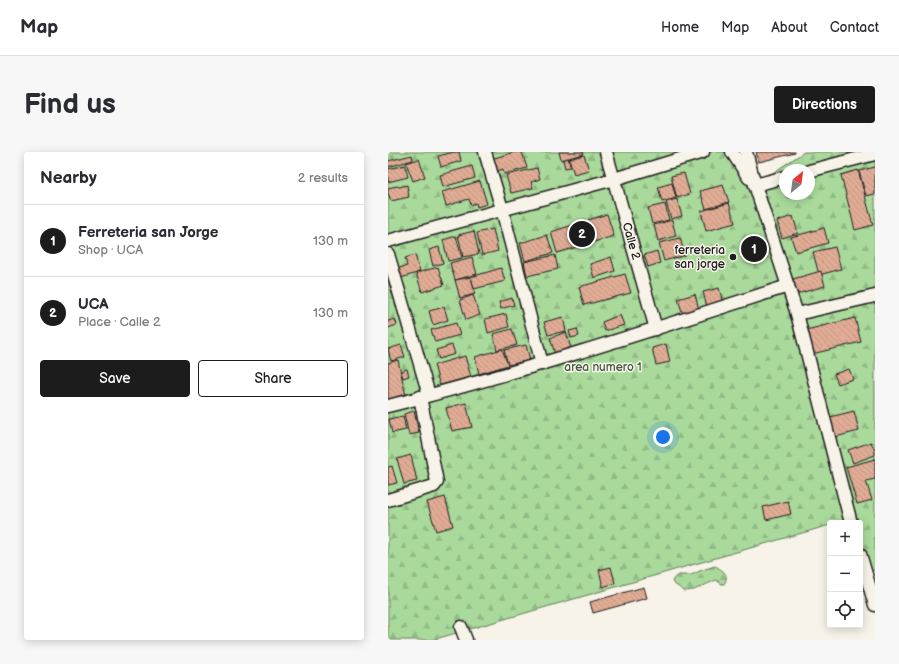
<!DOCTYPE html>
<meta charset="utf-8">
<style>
body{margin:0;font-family:"Balsamiq Sans",sans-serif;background:#f7f7f7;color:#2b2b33}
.controls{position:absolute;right:12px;bottom:12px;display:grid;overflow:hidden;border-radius:4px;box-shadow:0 2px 10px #0003}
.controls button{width:36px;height:36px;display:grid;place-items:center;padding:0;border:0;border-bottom:1px solid #e1e1e2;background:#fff;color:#2b2b33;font:20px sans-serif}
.compass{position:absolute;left:391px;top:12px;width:36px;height:36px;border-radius:50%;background:#fff;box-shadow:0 2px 10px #0003;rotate:29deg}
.you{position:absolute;left:275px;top:285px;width:14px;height:14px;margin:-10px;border:3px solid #fff;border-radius:50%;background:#1a73e8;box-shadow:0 0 0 6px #1a73e833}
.badge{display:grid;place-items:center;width:26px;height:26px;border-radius:50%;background:#1c1c1c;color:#fff;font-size:13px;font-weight:700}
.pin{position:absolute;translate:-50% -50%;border:2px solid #fff;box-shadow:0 1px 4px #0006}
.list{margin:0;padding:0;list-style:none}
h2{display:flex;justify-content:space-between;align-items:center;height:52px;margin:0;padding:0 16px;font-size:17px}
h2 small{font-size:13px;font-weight:400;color:#7c7c81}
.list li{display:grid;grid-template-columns:26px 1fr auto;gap:12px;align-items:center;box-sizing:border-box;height:72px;padding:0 16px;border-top:1px solid #e1e1e2}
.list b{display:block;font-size:15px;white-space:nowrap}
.list p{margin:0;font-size:13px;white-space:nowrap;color:#7c7c81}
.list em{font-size:13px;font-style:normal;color:#7c7c81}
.actions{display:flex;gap:8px;padding:12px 16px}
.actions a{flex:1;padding:9px 0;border:1px solid #1c1c1c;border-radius:4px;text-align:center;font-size:14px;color:#1c1c1c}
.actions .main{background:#1c1c1c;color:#fff}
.icon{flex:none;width:22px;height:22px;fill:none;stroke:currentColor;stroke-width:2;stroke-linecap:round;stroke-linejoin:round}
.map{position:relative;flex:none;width:487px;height:488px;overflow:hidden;border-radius:4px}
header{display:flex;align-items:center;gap:24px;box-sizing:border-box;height:56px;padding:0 20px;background:#fff;border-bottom:1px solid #e1e1e2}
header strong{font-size:19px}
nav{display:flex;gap:22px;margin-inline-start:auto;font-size:14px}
.intro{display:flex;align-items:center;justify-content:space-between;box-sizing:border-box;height:96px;padding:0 24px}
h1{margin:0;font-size:28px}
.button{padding:10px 18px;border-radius:4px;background:#1c1c1c;color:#fff;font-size:14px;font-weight:700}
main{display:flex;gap:24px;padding:0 24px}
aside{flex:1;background:#fff;border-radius:4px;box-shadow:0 2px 10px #0003}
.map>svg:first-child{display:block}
.forest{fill:url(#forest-firs);stroke:#627b5c;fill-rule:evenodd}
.building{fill:url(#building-back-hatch);stroke:#1c1c1c}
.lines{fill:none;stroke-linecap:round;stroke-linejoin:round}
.minor-casing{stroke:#1c1c1c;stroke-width:15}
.minor{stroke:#f7f3e8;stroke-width:12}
.poi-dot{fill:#1c1c1c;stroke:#f7f3e8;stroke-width:1.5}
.labels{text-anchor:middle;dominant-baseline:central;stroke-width:3;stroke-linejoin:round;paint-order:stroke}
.street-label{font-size:12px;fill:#1c1c1c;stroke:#f7f3e8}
.poi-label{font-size:12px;fill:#1c1c1c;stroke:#f7f3e8;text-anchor:end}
.park-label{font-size:12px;fill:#465542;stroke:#f7f3e8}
</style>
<header>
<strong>Map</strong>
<nav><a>Home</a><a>Map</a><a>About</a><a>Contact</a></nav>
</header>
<div class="intro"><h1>Find us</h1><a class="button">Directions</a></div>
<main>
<aside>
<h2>Nearby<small>2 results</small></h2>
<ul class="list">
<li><span class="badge">1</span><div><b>Ferreteria san Jorge</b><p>Shop · UCA</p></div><em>130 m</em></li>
<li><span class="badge">2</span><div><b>UCA</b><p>Place · Calle 2</p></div><em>130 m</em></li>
</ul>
<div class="actions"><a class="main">Save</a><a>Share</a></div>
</aside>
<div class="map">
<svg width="487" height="488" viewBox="0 0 487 488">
<defs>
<pattern id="forest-firs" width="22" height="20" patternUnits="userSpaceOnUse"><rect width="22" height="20" fill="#a9da9b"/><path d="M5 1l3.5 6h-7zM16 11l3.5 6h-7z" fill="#91ba85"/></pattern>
<pattern id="building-back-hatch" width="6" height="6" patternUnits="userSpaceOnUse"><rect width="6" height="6" fill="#e1ac95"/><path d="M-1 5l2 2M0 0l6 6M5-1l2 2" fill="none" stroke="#c09380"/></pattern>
</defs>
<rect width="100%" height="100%" fill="#f7f3e8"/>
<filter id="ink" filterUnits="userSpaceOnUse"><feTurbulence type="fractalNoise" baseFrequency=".025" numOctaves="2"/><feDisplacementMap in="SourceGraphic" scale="8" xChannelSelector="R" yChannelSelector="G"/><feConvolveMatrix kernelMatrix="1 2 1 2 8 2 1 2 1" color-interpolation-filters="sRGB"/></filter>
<g filter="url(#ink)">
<g class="forest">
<path d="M 0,0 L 357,0 L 367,33 L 416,0 L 487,0 L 487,418 L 477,421 L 472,402 L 472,371 L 463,371 L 462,367 L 448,371 L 442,371 L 442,373 L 44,488 L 0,488 ZM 397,18 L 421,18 L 421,42 L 397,42 Z"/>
<path d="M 327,414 C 335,418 342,423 336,432 L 334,432 L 328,428 L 306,438 L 296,439 L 285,431 L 284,429 L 287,425 L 291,423 L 303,423 L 314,418 Z"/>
</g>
<g class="building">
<path d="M 66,0 L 71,0 L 73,9 L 53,15 L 50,4 Z"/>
<path d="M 127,0 L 134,0 L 139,16 L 116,22 L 115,17 L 107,20 L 103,7 Z"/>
<path d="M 171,0 L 195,0 L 196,2 L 173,8 Z"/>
<path d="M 368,0 L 407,0 L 407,1 L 371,10 Z"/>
<path d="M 24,3 L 25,8 L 0,15 L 0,9 Z"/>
<path d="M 196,3 L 201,18 L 186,22 L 181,7 Z"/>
<path d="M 180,6 L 183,15 L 177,16 L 175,8 Z"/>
<path d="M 31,7 L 37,25 L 25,29 L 18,11 Z"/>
<path d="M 17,13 L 20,25 L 0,30 L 0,17 Z"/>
<path d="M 84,14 L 87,26 L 55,35 L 52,23 Z"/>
<path d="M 487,15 L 487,42 L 478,44 L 471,19 Z"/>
<path d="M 149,16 L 152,27 L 143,30 L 145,36 L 123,41 L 118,23 Z"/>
<path d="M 470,18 L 485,73 L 467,78 L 453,23 Z"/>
<path d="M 296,21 L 302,42 L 289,46 L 283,24 Z"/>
<path d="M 92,29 L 99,52 L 89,55 L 88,51 L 83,53 L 81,47 L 58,54 L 54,40 Z"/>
<path d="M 284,31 L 288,46 L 274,50 L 270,35 Z"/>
<path d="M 19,33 L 21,45 L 3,49 L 0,41 L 0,36 L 9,34 L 11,35 Z"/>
<path d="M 335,33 L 341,50 L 318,57 L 312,39 Z"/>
<path d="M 289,47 L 294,64 L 283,67 L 278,50 Z"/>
<path d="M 341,51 L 347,71 L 318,79 L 313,59 Z"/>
<path d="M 277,52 L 281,68 L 264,72 L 260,56 Z"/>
<path d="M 219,62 L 226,84 L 169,101 L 163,80 Z"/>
<path d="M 405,64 L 410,81 L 394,86 L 389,69 Z"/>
<path d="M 284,68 L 288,84 L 270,89 L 266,73 Z"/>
<path d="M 436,76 L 440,91 L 408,100 L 403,85 Z"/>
<path d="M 105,77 L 110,99 L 94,103 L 89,81 Z"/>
<path d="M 86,79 L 91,102 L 75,105 L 70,83 Z"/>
<path d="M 159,83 L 165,101 L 137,109 L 132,91 Z"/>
<path d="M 68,84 L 74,106 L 60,109 L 55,88 Z"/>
<path d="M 292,86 L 297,103 L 276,109 L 271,91 Z"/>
<path d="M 51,95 L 55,111 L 45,114 L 41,98 Z"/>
<path d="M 447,95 L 453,117 L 431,123 L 425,100 Z"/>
<path d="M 269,99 L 272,111 L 260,115 L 256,103 Z"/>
<path d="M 27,103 L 32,120 L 13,126 L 10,116 L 19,114 L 17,106 Z"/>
<path d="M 167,103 L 170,117 L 139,124 L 136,110 Z"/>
<path d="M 84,105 L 89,122 L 67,128 L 62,111 Z"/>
<path d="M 223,105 L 227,119 L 206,126 L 202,112 Z"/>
<path d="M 50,115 L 56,133 L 34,140 L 28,121 Z"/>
<path d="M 113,116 L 117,129 L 86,137 L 83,125 Z"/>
<path d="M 433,119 L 437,134 L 409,142 L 405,127 Z"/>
<path d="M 237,122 L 243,141 L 196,153 L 191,135 Z"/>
<path d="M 83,125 L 87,142 L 72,146 L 67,128 Z"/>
<path d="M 331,136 L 336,155 L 320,159 L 315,140 Z"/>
<path d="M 307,142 L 312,161 L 296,166 L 290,147 Z"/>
<path d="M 85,143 L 92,163 L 78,168 L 72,148 Z"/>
<path d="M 124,146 L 126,153 L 113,157 L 111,150 Z"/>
<path d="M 56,155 L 60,168 L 45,173 L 41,159 Z"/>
<path d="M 118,162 L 121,175 L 100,181 L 97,167 Z"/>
<path d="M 232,163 L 236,173 L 217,179 L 214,170 Z"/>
<path d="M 175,165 L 178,179 L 160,183 L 156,170 Z"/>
<path d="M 467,166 L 473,190 L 424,202 L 418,178 Z"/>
<path d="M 7,167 L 9,173 L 0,176 L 0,169 Z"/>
<path d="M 68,171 L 72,183 L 47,190 L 43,178 Z"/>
<path d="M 124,177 L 129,193 L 109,198 L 105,182 Z"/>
<path d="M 189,177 L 191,184 L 183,186 L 181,179 Z"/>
<path d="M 178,180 L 183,196 L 167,202 L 162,186 Z"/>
<path d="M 278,192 L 282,210 L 268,213 L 264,196 Z"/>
<path d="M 13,193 L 17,205 L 3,209 L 0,197 Z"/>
<path d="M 64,193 L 67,202 L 51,207 L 48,198 Z"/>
<path d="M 138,193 L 142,208 L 120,213 L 116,198 Z"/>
<path d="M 114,197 L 120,213 L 91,222 L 87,205 Z"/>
<path d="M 77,204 L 83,225 L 52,234 L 46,213 Z"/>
<path d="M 10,208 L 18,244 L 0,248 L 0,211 Z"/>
<path d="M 19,217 L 21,224 L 15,226 L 13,219 Z"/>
<path d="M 461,217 L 465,227 L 450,232 L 446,222 Z"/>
<path d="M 78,251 L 84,275 L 64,279 L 58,256 Z"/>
<path d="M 26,259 L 31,281 L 21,283 L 16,262 Z"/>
<path d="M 466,259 L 471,279 L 447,285 L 442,265 Z"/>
<path d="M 15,264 L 18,278 L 4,281 L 1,267 Z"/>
<path d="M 483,290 L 487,299 L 487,303 L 465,311 L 460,298 Z"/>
<path d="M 23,303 L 29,329 L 16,332 L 9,307 Z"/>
<path d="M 487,307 L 487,327 L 478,329 L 484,348 L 469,352 L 458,315 Z"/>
<path d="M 4,314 L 9,331 L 0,333 L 0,315 Z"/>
<path d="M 57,345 L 65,374 L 48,379 L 39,350 Z"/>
<path d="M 400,349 L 403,362 L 378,368 L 375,355 Z"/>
<path d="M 223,415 L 227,431 L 215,435 L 211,418 Z"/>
<path d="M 256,435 L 259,446 L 205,461 L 202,450 Z"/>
</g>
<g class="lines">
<defs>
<g id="minor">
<path d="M 97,0 L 114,57 L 154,212"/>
<path d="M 218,0 L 268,177"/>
<path d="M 344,0 L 361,26"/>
<path d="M 358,0 L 367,33 L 409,162 L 463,371"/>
<path d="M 421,19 L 487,2"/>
<path d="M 367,33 L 397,25"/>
<path d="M 0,89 L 226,27 L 315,0"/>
<path d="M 0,102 L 41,243"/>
<path d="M 409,162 L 487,144"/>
<path d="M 0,254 C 135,220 267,177 400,134"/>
<path d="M 0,348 L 46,334 L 49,330 L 32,245"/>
<path d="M 472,402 L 487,453"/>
<path d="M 73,475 L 78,488"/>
</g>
</defs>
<use href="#minor" class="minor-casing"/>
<use href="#minor" class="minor"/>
</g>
</g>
<circle class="poi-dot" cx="345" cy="105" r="4"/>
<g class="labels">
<g class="street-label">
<text transform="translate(243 89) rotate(74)">Calle 2</text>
</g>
<g class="poi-label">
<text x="337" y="98">ferreteria<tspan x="337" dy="14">san jorge</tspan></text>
</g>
<g class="park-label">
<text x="215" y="215">area numero 1</text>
</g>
</g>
</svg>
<div class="controls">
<button>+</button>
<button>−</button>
<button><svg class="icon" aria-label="locate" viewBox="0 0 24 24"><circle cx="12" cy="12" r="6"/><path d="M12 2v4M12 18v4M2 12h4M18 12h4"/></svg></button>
</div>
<svg class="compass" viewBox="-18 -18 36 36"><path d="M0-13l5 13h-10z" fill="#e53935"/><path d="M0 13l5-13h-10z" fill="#7c7c81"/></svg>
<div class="you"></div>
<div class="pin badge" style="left:366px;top:97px">1</div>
<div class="pin badge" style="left:194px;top:82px">2</div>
</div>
</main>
